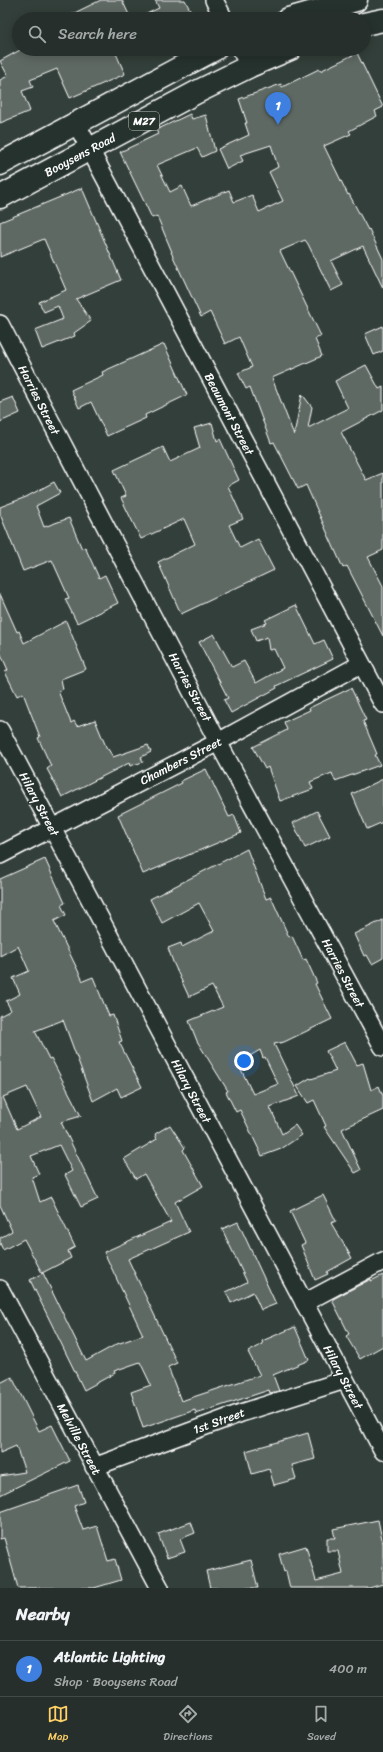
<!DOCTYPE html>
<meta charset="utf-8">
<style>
body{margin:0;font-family:Sriracha,sans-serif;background:#323b38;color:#f1f3f6}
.you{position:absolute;left:244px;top:1061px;width:14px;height:14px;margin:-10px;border:3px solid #fff;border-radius:50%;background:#1a73e8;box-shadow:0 0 0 6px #1a73e833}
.badge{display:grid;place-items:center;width:26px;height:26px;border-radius:50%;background:#ffd166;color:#fff;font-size:13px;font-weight:700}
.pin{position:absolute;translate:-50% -33px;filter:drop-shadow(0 1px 2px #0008)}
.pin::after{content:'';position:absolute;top:21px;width:14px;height:12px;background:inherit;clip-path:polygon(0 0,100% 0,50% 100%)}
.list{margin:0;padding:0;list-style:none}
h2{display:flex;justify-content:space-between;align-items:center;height:52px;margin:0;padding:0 16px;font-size:17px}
h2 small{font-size:13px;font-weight:400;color:#a4a9a9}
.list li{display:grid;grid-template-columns:26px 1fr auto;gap:12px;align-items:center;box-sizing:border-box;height:56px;padding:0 16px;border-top:1px solid #424a48}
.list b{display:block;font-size:15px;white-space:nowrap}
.list p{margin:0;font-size:13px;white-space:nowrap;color:#a4a9a9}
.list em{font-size:13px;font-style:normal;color:#a4a9a9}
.icon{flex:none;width:22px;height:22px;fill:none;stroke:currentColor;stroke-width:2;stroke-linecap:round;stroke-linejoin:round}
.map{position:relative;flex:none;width:383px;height:1588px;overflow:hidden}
.search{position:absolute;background:#262f2c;box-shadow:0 2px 10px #0003;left:12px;right:12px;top:12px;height:44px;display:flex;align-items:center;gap:10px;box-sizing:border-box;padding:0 14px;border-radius:22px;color:#a4a9a9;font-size:15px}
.sheet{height:108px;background:#262f2c}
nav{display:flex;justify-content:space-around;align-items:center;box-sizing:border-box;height:56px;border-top:1px solid #424a48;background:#262f2c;font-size:11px;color:#a4a9a9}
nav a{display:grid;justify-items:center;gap:2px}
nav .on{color:#ffd166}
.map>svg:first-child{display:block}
.building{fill:#5f6964;stroke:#fff;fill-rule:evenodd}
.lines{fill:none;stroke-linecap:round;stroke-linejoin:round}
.minor-casing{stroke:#fff;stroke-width:20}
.primary-casing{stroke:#fff;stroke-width:25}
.minor{stroke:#26332d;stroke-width:17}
.primary{stroke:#26332d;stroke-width:22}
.labels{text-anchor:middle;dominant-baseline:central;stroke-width:3;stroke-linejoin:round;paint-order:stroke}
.shield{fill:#26332d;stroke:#bec2c0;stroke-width:1}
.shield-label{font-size:11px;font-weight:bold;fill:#fff}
.street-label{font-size:12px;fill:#fff;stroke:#26332d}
</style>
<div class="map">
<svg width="383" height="1588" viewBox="0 0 383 1588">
<rect width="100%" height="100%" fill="#333f3a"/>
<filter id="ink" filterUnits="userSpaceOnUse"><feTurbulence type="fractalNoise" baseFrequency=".025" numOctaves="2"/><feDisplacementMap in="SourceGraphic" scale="8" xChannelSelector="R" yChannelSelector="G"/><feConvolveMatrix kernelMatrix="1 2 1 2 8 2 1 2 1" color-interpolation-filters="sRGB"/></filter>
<g filter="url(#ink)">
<g class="building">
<path d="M 101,0 L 122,0 L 131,19 L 62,19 Z"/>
<path d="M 155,0 L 185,0 L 193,16 L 186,19 L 136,19 L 159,8 Z"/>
<path d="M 22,49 L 114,49 L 125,74 L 70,98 L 57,69 L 30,80 L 33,87 L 22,91 L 30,111 L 0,123 L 0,80 L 8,76 L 0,61 Z"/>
<path d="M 357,53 L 383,107 L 375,111 L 377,116 L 349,131 L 351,134 L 324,146 L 348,195 L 349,194 L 368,230 L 369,229 L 383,259 L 383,288 L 363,246 L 331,261 L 343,285 L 331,291 L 308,244 L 305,240 L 280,251 L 321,336 L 315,339 L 322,356 L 272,378 L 294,435 L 302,394 L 312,407 L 308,428 L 348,408 L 335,381 L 366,365 L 379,389 L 383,387 L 383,410 L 341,432 L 366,480 L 383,473 L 383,550 L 368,557 L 383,586 L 383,636 L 347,566 L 343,568 L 306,485 L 298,489 L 274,442 L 271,443 L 250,387 L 246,389 L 238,373 L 252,367 L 239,337 L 225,344 L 210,312 L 201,317 L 171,252 L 172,252 L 157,216 L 152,218 L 120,152 L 158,134 L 156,130 L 190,114 L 192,119 L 206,115 L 215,151 L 202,157 L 197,148 L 157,165 L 170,192 L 182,186 L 191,206 L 229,190 L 234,202 L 252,195 L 259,212 L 283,201 L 269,172 L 278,167 L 271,145 L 240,155 L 243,161 L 227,169 L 218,149 L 249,135 L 245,123 L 247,123 L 239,99 L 281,84 L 282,87 L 319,69 L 320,71 Z"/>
<path d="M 82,188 L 121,280 L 76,299 L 91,321 L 74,333 L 75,336 L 42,349 L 35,330 L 63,319 L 58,306 L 44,312 L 39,302 L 66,290 L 44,239 L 0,257 L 0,222 Z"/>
<path d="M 383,326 L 383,351 L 374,355 L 365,334 Z"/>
<path d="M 164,344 L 187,395 L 145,415 L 146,418 L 107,436 L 91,402 L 79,408 L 71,390 L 103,375 L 102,372 Z"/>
<path d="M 13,397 L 20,413 L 0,422 L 0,402 Z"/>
<path d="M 212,423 L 217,441 L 220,439 L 239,480 L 228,486 L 243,519 L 229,525 L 240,548 L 258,539 L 274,570 L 181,614 L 158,562 L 195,544 L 184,519 L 141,539 L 121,498 L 126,496 L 114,470 L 163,447 L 170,462 L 200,448 L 194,428 Z"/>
<path d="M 54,482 L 60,493 L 36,506 L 44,527 L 69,518 L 82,549 L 85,547 L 99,578 L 105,575 L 118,603 L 77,623 L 65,599 L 69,598 L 52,560 L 23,571 L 0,514 L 0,507 L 26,497 Z"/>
<path d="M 0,594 L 17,632 L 19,631 L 24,643 L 66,621 L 86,669 L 61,679 L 63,689 L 58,691 L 71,723 L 74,721 L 77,726 L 95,720 L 107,749 L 108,749 L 113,757 L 148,745 L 151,752 L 141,757 L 143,762 L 130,766 L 129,763 L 62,797 L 47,769 L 51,766 L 38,738 L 40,737 L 23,693 L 17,696 L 5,672 L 8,670 L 0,652 Z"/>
<path d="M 296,605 L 315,644 L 324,640 L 333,659 L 276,686 L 277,688 L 231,713 L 224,700 L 228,698 L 199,642 L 214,634 L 232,667 L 244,661 L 256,683 L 283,668 L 274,649 L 269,650 L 267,637 L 256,641 L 251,629 L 267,623 L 265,620 Z"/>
<path d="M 351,688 L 366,720 L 363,721 L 377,754 L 375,755 L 380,765 L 335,781 L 332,773 L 310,782 L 313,789 L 280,801 L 268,767 L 265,769 L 253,747 L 287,730 L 284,722 L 310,710 L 309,708 Z"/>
<path d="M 206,769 L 229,817 L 234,815 L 241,833 L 143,874 L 118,815 L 182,783 L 181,781 Z"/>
<path d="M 383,779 L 383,822 L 367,829 L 352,794 Z"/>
<path d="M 317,811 L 330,836 L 305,848 L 293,823 Z"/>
<path d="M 247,849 L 266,899 L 271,897 L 289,937 L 292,936 L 303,960 L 306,959 L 317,983 L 315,984 L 332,1019 L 284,1042 L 274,1044 L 299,1096 L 270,1107 L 282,1134 L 295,1125 L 302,1135 L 281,1149 L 262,1156 L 240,1110 L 236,1112 L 226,1092 L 228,1091 L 197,1041 L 189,1021 L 223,1007 L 212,986 L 189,997 L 173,962 L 168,948 L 181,943 L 182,947 L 214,931 L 199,903 L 162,923 L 150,899 ZM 260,1050 L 263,1058 L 265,1057 L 278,1084 L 253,1094 L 238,1063 Z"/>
<path d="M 45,859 L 65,903 L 61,905 L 66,915 L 54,921 L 83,981 L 93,977 L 109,1016 L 113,1015 L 122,1041 L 119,1042 L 142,1087 L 121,1097 L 117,1088 L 93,1101 L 63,1020 L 35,1031 L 49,1059 L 51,1058 L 81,1116 L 61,1122 L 98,1199 L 81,1207 L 65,1175 L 72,1171 L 59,1145 L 31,1156 L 39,1174 L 32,1177 L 40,1202 L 51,1197 L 75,1247 L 68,1251 L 71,1258 L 42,1273 L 24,1239 L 3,1250 L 0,1243 L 0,1238 L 12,1231 L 0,1205 L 0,1016 L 11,1010 L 6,1001 L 20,994 L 13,978 L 29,971 L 18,946 L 0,956 L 0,879 ZM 27,1087 L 41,1117 L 17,1129 L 3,1097 Z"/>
<path d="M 383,920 L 383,958 L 372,964 L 367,955 L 364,956 L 354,934 Z"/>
<path d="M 345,1042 L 357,1065 L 363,1063 L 371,1090 L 379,1086 L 383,1096 L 383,1110 L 342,1129 L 361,1170 L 355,1173 L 324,1127 L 326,1126 L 314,1100 L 308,1103 L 297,1086 L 310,1078 L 311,1079 L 336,1071 L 326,1051 Z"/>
<path d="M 170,1125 L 185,1148 L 183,1150 L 203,1186 L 175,1202 L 189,1232 L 128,1259 L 177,1363 L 168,1367 L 181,1401 L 260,1375 L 248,1352 L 263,1344 L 262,1341 L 295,1327 L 309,1360 L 273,1375 L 279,1391 L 270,1393 L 269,1390 L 196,1414 L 195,1410 L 143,1428 L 131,1392 L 151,1385 L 140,1362 L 114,1371 L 115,1373 L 84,1390 L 30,1280 L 43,1273 L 86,1361 L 117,1344 L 143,1335 L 104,1252 L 171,1222 L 144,1174 L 136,1179 L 124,1159 L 157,1139 L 155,1134 Z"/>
<path d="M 323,1195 L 336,1221 L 331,1223 L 352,1258 L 327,1272 L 328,1274 L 315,1280 L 301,1245 L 305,1243 L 290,1211 Z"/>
<path d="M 238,1222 L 276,1304 L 261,1310 L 253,1292 L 231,1303 L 226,1292 L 247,1282 L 222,1229 Z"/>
<path d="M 383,1275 L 383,1346 L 360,1359 L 346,1336 L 349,1334 L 333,1302 L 333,1299 L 371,1279 L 371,1281 Z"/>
<path d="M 12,1377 L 39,1431 L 52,1425 L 70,1461 L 0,1495 L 0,1476 L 25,1472 L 16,1446 L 0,1453 L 0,1383 Z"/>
<path d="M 308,1433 L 315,1459 L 292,1465 L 296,1479 L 274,1485 L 269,1469 L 252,1474 L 246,1451 Z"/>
<path d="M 78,1485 L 84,1502 L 74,1506 L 83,1530 L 97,1526 L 108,1561 L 115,1559 L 121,1580 L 94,1588 L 18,1588 L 4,1538 L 0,1539 L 0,1512 Z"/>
<path d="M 378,1520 L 383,1544 L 383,1584 L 369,1588 L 290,1588 L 286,1571 L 284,1572 L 279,1554 L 306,1546 L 316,1581 L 343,1574 L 338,1551 L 327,1551 L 327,1538 L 335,1538 L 333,1529 Z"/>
<path d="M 191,1522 L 195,1533 L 180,1539 L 185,1552 L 167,1558 L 158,1534 Z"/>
<path d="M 251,1560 L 258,1588 L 210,1588 L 206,1571 Z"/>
</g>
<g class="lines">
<defs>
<g id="minor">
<path d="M 214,0 L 224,19"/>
<path d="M 240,49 L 250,66"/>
<path d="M 76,123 L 383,704"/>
<path d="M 0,324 L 218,742 L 383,1047"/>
<path d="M 0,730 L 383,1451"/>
<path d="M 0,855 L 218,742 L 361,664"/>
<path d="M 0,1289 L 160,1588"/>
<path d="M 304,1303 L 383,1261"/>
<path d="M 94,1467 L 241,1413 L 345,1380"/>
</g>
<g id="primary">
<path d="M 288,19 L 356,0"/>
<path d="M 364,24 L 383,20"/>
<path d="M 0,164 L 215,49"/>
<path d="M 0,197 L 197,92 L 250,66 L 290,49"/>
</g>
</defs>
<use href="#minor" class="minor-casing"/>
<use href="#primary" class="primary-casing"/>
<use href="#minor" class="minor"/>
<use href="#primary" class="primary"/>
</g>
</g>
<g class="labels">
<rect class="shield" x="129" y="112" width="30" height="18" rx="3"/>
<g class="shield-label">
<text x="144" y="121">M27</text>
</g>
<g class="street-label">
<text transform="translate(80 155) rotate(-28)">Booysens Road</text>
<text transform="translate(39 400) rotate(63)">Harries Street</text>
<text transform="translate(229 414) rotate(62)">Beaumont Street</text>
<text transform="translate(190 687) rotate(62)">Harries Street</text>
<text transform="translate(181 761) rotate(-27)">Chambers Street</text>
<text transform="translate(39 804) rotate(62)">Hilary Street</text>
<text transform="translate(343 973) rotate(62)">Harries Street</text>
<text transform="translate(191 1091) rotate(62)">Hilary Street</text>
<text transform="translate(343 1377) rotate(62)">Hilary Street</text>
<text transform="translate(219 1421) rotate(-20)">1st Street</text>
<text transform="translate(79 1439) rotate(62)">Melville Street</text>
</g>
</g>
</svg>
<div class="you"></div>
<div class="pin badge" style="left:278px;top:125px;background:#3f7fe0">1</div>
<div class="search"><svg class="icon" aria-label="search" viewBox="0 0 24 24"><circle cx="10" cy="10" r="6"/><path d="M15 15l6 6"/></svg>Search here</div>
</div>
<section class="sheet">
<h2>Nearby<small></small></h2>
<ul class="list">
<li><span class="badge" style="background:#3f7fe0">1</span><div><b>Atlantic Lighting</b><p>Shop · Booysens Road</p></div><em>400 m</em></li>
</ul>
</section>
<nav>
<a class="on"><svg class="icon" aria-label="map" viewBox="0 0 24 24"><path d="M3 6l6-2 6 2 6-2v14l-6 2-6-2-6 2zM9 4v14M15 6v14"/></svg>Map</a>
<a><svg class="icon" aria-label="directions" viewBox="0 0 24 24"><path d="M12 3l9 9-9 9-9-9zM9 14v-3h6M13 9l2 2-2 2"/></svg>Directions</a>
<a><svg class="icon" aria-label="saved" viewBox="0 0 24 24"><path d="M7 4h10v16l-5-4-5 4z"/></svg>Saved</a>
</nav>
